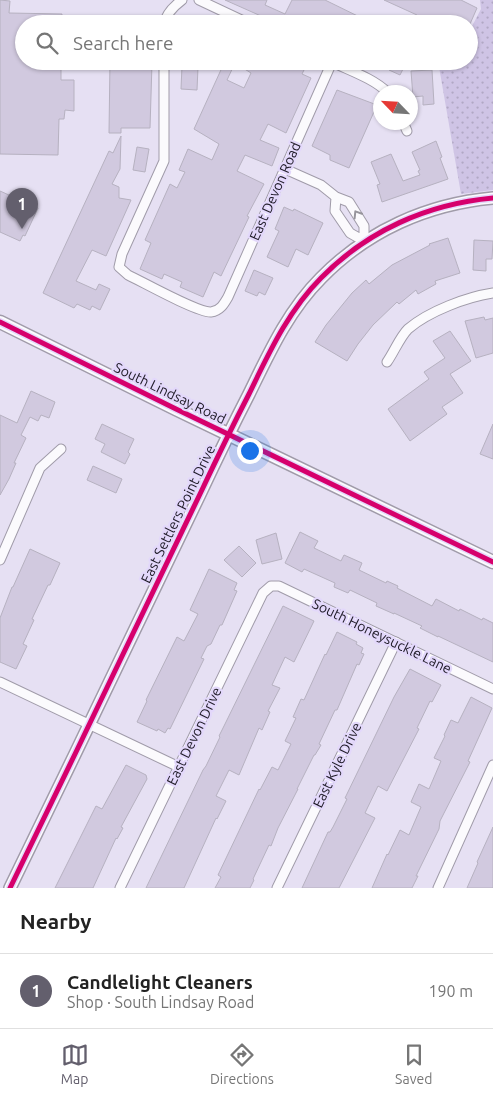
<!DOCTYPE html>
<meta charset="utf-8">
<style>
body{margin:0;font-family:Ubuntu,sans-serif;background:#f2f2f2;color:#222}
.compass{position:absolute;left:373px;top:85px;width:45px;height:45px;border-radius:50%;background:#fff;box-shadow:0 1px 4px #0004;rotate:295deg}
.you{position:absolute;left:249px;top:450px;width:18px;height:18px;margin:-12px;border:4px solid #fff;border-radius:50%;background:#1a73e8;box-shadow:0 0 0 8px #1a73e833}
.badge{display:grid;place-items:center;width:32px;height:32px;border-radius:50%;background:#635f6d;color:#fff;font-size:16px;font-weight:700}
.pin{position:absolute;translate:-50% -41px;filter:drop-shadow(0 1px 2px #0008)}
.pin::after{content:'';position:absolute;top:26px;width:18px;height:15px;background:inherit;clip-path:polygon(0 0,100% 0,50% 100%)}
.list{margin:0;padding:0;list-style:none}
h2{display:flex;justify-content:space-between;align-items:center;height:65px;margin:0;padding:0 20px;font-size:21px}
h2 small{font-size:16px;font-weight:400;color:#767676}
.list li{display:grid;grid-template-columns:32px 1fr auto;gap:15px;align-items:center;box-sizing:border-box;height:75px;padding:0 20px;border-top:1px solid #e0e0e0}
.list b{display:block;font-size:19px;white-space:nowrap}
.list p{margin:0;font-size:16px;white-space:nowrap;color:#767676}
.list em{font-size:16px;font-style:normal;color:#767676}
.icon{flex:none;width:28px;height:28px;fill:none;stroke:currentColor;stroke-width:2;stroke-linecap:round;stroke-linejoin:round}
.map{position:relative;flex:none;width:493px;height:888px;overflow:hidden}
.search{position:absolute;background:#fff;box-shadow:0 1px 4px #0004;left:15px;right:15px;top:15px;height:55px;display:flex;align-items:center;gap:12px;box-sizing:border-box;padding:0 18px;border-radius:28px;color:#767676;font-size:19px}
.sheet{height:140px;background:#fff}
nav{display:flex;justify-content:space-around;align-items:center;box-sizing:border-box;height:70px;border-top:1px solid #e0e0e0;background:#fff;font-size:14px;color:#767676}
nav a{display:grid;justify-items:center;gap:2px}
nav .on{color:#635f6d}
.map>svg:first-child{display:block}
.grass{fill:url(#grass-dots)}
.building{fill:#d1c9df;stroke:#b6b1c0;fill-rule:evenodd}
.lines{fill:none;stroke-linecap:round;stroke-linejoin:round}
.minor-casing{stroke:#a09ba9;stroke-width:11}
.tertiary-casing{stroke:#a09ba9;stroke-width:14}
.secondary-casing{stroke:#a09ba9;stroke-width:15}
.minor{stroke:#fbfafd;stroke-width:9}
.tertiary{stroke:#fbfafd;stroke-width:11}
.secondary{stroke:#fbfafd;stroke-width:12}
.cycleway-casing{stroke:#e3d8fb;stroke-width:8}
.cycleway{stroke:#d6006c;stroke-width:5}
.oneway{stroke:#97959c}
.labels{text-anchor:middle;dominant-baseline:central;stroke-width:4.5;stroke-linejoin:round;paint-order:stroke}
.street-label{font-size:14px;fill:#1d1925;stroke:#e3d8fb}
</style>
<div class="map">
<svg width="493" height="888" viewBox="0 0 493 888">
<defs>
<pattern id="grass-dots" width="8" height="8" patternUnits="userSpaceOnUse" patternTransform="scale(1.25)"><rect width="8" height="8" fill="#cfc4e5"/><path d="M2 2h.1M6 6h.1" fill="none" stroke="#b1a8c4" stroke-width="1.8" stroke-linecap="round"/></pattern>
</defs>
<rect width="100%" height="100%" fill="#e6e0f3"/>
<path class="grass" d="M 480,0 L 493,0 L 493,190 L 461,194 L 438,61 L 469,61 L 469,32 L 481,9 Z"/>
<g class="building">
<path d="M 0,0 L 10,1 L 9,13 L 62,14 L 61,24 L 24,24 L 24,61 L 61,61 L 61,80 L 74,80 L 74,111 L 65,110 L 64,119 L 59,119 L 58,155 L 0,154 Z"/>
<path d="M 225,0 L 267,0 L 265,5 L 285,14 L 292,0 L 325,0 L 374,24 L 279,24 Z"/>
<path d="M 384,0 L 461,0 L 477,8 L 470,24 L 429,24 L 416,17 L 417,15 Z"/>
<path d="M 110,61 L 152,63 L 150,128 L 121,128 L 121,133 L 109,133 Z"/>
<path d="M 225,61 L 288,61 L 304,70 L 302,74 L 311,78 L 286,133 L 268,124 L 260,140 L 279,148 L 272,166 L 245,155 L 237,171 L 264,184 L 247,216 L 249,217 L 221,276 L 214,272 L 203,297 L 180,287 L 182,282 L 164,274 L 162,279 L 140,269 L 151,243 L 145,240 L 170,184 L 177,188 L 185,172 L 179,170 L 188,149 L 212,160 L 219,144 L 194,129 ZM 235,63 L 251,73 L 244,88 L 227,80 Z"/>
<path d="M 394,61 L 407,61 L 400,75 L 389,70 Z"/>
<path d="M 182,66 L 198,67 L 197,90 L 181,89 Z"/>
<path d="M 432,70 L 434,104 L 423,105 L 423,96 L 413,97 L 411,71 Z"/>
<path d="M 337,90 L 377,105 L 349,168 L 330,160 L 330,155 L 312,146 Z"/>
<path d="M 121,136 L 120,169 L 112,184 L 119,187 L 119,198 L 131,200 L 106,256 L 92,250 L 76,281 L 96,290 L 99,284 L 110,289 L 100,310 L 92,306 L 90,310 L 77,304 L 74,308 L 43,293 L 109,151 L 113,153 Z"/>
<path d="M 436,141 L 442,157 L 440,158 L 448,179 L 382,202 L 377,185 L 380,184 L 371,162 L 391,154 L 403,181 L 420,175 L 418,171 L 420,170 L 412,152 Z"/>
<path d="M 137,147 L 149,149 L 145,172 L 133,170 Z"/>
<path d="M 0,191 L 38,208 L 25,236 L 23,235 L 20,241 L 0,232 Z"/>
<path d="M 284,207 L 293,211 L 294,209 L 323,223 L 308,255 L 296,249 L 288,267 L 267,257 L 279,231 L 275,229 Z"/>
<path d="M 448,238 L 460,273 L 435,281 L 436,284 L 418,294 L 416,290 L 399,304 L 397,302 L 373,325 L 358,344 L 347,361 L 315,342 L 326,325 L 352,293 L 366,280 L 369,284 L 392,265 L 430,245 L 429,244 Z"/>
<path d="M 474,240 L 493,241 L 492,259 L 486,259 L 486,271 L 473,270 Z"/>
<path d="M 254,270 L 273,278 L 265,295 L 259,292 L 257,296 L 245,291 Z"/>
<path d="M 484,317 L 485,320 L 493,318 L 493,353 L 476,358 L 465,321 Z"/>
<path d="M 450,331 L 471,361 L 450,374 L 463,393 L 442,407 L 447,414 L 410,441 L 388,409 L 429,379 L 424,372 L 445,358 L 433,341 Z"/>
<path d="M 31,391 L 55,402 L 49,418 L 41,415 L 38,421 L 30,417 L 21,435 L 26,438 L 14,463 L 16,463 L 9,479 L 0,495 L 0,415 L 17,423 Z"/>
<path d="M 102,424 L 134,439 L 128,452 L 130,454 L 125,464 L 101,452 L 105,444 L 95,439 Z"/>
<path d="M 493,424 L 493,459 L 480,454 Z"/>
<path d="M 93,466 L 122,479 L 116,493 L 87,480 Z"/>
<path d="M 300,532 L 318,541 L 314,548 L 341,561 L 344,555 L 362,563 L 359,570 L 386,583 L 387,581 L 398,586 L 397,588 L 432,606 L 436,599 L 459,611 L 460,609 L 482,620 L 483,618 L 493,623 L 493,662 L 438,636 L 438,637 L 420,628 L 422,626 L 394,613 L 394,614 L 376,606 L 377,603 L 350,590 L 348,593 L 334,587 L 335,583 L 304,569 L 302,572 L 285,563 Z"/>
<path d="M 276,533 L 282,559 L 262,564 L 256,540 Z"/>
<path d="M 239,546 L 256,563 L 242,577 L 224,560 Z"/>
<path d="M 30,549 L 60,563 L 50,585 L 48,585 L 32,619 L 34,620 L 23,644 L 27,646 L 16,669 L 0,662 L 0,618 L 12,587 L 13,587 Z"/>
<path d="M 209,569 L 237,583 L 234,590 L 237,591 L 222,625 L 220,625 L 211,644 L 207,646 L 201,658 L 204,659 L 170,729 L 168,728 L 165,733 L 158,729 L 157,731 L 137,722 L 147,701 L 146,700 L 177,637 L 184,641 L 198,614 L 190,610 Z"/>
<path d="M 283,606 L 314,621 L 294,662 L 285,657 L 272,685 L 280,688 L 268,711 L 270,712 L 262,730 L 259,728 L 239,775 L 229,770 L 216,796 L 226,801 L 217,819 L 216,818 L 184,888 L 146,888 L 203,770 L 206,766 L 220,737 L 219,736 L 224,726 Z"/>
<path d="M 337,632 L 357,642 L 356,644 L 363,648 L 361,653 L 364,654 L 359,665 L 357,664 L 337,710 L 335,710 L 319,744 L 321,745 L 315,755 L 314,755 L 297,789 L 298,789 L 278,828 L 271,846 L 269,845 L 253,879 L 254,880 L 250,888 L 215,888 L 221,877 L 218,875 L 259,789 L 260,790 L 272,767 L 278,770 L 291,744 L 285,741 L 296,718 L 293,717 L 301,699 L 304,700 L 325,654 L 326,655 Z"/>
<path d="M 410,669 L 441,685 L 432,702 L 430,701 L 417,728 L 419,729 L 387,791 L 378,786 L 365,813 L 375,818 L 339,888 L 302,888 L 328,832 L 330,832 L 333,827 L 347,799 L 345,798 L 394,697 Z"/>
<path d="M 471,697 L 492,708 L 468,761 L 470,762 L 440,821 L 439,829 L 416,876 L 418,876 L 412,888 L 372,888 L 387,854 L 388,855 L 400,830 L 409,835 L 421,807 L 411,802 L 419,784 L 429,789 L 441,761 L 434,758 L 445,736 L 444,735 L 451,720 L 458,723 Z"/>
<path d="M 126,765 L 146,775 L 147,779 L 121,827 L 123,828 L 117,839 L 116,838 L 93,888 L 55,888 L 96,806 L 102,809 Z"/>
<path d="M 493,827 L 493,888 L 467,888 L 478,863 L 477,862 Z"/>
</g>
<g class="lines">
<defs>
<g id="minor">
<path d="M 199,0 L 250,24"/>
<path d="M 164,24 C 166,14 174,6 182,0"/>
<path d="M 164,61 L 164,161 L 122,254 L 119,267 L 128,275 C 143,282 198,313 211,312 C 220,311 224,304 228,297 L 332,62"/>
<path d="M 330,61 C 348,70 373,78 387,92"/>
<path d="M 403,122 L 407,131"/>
<path d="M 285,169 L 321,185 L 336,197 L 349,202 L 364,226 L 364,241 L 350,233 L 335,211 L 336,197"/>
<path d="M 387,362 C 394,352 400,337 408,329 C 429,311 467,297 493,293"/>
<path d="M 0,560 L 40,468 L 61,449"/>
<path d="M 0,682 L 179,767"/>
<path d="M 120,888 L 263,593 L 271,586 L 279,586 L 493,689"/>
<path d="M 277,888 L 396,642"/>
<path d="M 438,888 L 493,765"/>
</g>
<path id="tertiary" d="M 10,888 C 74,757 137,625 200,494 C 216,460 232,427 249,394 C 269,353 288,311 321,278 C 367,231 427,204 493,198"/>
<path id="secondary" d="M 0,322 L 176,409 L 493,562"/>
</defs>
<use href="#minor" class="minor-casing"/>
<use href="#tertiary" class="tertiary-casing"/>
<use href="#secondary" class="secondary-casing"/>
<use href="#minor" class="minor"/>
<use href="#tertiary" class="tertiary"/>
<use href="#secondary" class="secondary"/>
<defs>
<g id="cycleway">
<path d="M 0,322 L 176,409 L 493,562"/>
<path d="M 10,888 C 74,757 137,625 200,494 C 216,460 232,427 249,394 C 269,353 288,311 321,278 C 367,231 427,204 493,198"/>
</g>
</defs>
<use href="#cycleway" class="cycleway-casing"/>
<use href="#cycleway" class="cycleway"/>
</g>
<defs><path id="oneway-chevron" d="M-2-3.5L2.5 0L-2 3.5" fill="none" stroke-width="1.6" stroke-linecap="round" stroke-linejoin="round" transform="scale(1.25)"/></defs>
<use class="oneway" href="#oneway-chevron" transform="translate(357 214) rotate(-122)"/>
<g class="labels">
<g class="street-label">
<text transform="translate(275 191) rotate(-66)">East Devon Road</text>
<text transform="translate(170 393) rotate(26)">South Lindsay Road</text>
<text transform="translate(178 514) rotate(-64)">East Settlers Point Drive</text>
<text transform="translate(382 636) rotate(26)">South Honeysuckle Lane</text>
<text transform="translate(194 736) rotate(-64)">East Devon Drive</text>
<text transform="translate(337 765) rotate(-64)">East Kyle Drive</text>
</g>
</g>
</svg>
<svg class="compass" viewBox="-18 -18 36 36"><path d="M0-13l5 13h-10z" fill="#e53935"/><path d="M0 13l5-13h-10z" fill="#767676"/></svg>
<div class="you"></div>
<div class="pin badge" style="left:22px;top:229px">1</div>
<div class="search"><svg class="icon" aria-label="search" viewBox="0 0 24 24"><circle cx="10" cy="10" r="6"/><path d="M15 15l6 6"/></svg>Search here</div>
</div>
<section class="sheet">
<h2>Nearby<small></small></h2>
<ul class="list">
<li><span class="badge">1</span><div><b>Candlelight Cleaners</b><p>Shop · South Lindsay Road</p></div><em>190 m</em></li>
</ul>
</section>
<nav>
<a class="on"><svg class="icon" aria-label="map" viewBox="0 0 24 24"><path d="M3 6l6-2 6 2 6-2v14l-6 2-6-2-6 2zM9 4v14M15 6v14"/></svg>Map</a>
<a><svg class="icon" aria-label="directions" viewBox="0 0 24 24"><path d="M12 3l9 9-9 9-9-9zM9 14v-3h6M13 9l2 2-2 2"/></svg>Directions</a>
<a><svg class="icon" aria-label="saved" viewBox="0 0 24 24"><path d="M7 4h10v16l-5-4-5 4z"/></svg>Saved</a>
</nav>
